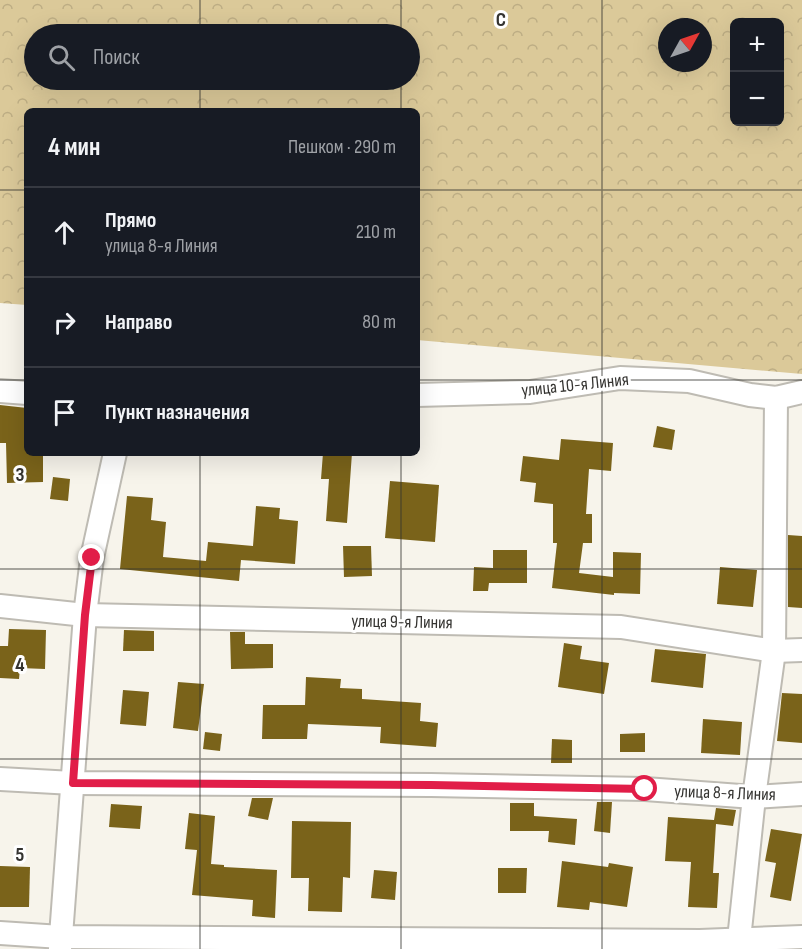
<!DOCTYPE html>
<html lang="ru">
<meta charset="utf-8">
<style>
body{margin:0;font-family:"Sofia Sans Condensed",sans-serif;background:#20242c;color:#f1f3f6}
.controls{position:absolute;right:18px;top:18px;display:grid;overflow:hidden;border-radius:9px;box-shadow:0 6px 24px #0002}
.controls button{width:54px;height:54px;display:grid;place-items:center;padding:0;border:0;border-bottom:2px solid #363941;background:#171b24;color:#f1f3f6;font:30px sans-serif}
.compass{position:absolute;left:658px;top:18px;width:54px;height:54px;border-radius:50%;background:#171b24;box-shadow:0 6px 24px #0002;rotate:50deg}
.stop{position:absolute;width:18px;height:18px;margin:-14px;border:4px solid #e11d48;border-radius:50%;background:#fff}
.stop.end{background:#e11d48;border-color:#fff;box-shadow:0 2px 6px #0008}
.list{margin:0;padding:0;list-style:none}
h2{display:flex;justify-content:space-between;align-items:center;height:78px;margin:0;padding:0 24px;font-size:26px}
h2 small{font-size:20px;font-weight:400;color:#9ea1a6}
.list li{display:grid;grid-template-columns:39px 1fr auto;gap:18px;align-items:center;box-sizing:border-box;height:90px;padding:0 24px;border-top:2px solid #363941}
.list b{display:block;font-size:22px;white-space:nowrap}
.list p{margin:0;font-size:20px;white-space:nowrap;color:#9ea1a6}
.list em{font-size:20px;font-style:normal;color:#9ea1a6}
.icon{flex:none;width:33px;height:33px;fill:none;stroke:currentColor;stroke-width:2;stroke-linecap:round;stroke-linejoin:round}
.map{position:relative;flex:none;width:802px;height:949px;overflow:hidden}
.search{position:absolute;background:#171b24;box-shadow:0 6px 24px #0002;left:24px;top:24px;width:396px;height:66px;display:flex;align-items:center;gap:15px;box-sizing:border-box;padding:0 21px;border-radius:33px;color:#9ea1a6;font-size:22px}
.panel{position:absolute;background:#171b24;box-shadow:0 6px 24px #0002;left:24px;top:108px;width:396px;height:348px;border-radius:9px}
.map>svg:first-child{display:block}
.forest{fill:url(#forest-crowns);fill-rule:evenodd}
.building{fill:#7a631a}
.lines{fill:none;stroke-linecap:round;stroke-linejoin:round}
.minor-casing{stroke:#bebbb3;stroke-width:26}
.minor{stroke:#fff;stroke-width:22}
.route{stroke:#e11d48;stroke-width:8}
.grid{fill:none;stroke:#343330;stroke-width:1.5;stroke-opacity:0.55}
.labels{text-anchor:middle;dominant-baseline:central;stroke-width:6;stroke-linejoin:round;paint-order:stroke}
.street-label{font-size:18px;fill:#343330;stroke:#fff}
.grid-label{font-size:20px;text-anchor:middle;font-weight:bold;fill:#343330;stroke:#fff;stroke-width:6;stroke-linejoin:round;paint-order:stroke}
</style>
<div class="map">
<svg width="802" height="949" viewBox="0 0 802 949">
<defs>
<pattern id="forest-crowns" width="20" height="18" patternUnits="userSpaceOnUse" patternTransform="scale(1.5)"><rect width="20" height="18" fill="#dbc999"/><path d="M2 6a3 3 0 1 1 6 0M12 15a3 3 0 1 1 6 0" fill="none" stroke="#bdad84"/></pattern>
</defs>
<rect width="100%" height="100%" fill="#f7f4eb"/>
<path class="forest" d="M 0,0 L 802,0 L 802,374 L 417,340 L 417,111 L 27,111 L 27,305 L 0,303 ZM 734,22 L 780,22 L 780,122 L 734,122 ZM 667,27 L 703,27 L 703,63 L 667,63 ZM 34,34 L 410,34 L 410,80 L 34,80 Z"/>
<g class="building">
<path d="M 0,405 L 27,408 L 27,454 L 43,454 L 43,482 L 7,483 L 6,443 L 0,443 Z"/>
<path d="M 657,426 L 675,430 L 672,450 L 653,447 Z"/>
<path d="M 561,439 L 613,443 L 611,471 L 589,469 L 586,514 L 592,514 L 592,543 L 583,543 L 579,573 L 613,577 L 613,552 L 641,553 L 640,594 L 614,593 L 614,595 L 552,588 L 557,543 L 553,543 L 553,504 L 534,502 L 536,483 L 520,481 L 523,456 L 559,460 Z"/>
<path d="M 323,453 L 352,453 L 347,523 L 326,521 L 329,479 L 321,479 Z"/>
<path d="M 53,477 L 70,479 L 68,501 L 50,499 Z"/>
<path d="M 390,481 L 439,485 L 435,542 L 385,538 Z"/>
<path d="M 127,496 L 153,498 L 151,520 L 166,522 L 163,557 L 206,561 L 208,542 L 253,546 L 256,506 L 280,508 L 279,519 L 298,521 L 295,564 L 241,560 L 239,581 L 120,569 Z"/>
<path d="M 788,535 L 802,536 L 802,608 L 788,607 Z"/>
<path d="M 343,546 L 371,546 L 372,576 L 344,577 Z"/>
<path d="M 493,550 L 527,550 L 527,583 L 489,583 L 488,591 L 473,591 L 474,567 L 493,568 Z"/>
<path d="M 720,567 L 757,570 L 753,607 L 717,604 Z"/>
<path d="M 9,629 L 46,630 L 45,669 L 20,668 L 19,679 L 0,678 L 0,646 L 8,646 Z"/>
<path d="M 124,630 L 154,631 L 154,651 L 123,651 Z"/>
<path d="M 230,632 L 245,632 L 245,644 L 273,644 L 273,668 L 231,669 Z"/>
<path d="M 564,643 L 582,646 L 580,659 L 609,663 L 604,694 L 558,687 Z"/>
<path d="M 655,649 L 706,654 L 703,688 L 651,682 Z"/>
<path d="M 306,677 L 341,679 L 340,688 L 362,689 L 362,699 L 421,703 L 420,721 L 438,723 L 436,747 L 380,743 L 381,727 L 308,724 L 307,739 L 262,739 L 263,705 L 305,705 Z"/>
<path d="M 178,682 L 204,684 L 198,731 L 173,728 Z"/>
<path d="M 123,690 L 149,692 L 146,726 L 120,724 Z"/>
<path d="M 782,693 L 802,694 L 802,743 L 777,741 Z"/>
<path d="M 703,719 L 742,722 L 740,755 L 701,753 Z"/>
<path d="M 205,732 L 222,734 L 220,751 L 203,749 Z"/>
<path d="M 645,733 L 645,752 L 620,752 L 620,734 Z"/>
<path d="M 552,739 L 572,740 L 572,763 L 551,763 Z"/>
<path d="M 252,798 L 273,798 L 268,820 L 248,816 Z"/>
<path d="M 597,802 L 612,802 L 610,833 L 594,831 Z"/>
<path d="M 510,803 L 534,803 L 534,816 L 577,819 L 575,845 L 548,842 L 549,831 L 510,831 Z"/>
<path d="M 111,804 L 142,806 L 140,829 L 109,827 Z"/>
<path d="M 716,808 L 736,810 L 733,826 L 716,824 L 713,873 L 719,873 L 717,908 L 688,907 L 691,862 L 665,861 L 668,817 L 714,820 Z"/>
<path d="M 189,813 L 215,816 L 211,864 L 224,865 L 224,867 L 277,870 L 275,918 L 252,916 L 253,900 L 192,895 L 197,850 L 185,849 Z"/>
<path d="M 292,821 L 351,822 L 350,878 L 343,877 L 342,912 L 308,911 L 309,878 L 291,878 Z"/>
<path d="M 771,829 L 802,834 L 791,901 L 770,897 L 776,863 L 765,861 Z"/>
<path d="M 562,861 L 608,867 L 609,863 L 633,867 L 627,907 L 590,902 L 589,910 L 557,907 Z"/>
<path d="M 0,866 L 30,867 L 29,907 L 0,907 Z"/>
<path d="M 498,868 L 527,868 L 526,893 L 498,893 Z"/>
<path d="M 374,870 L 397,872 L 395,900 L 371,898 Z"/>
</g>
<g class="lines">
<defs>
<g id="minor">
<path d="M 0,391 L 27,393"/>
<path d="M 417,395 L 530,392 L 620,378 L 689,381 L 750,395 L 776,398 L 802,392"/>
<path d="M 0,606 L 85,615 L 621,627 L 774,651 L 802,650"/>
<path d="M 0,779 L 73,783 L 431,785 L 645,789 L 754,797 L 802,794"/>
<path d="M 0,933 L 61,937 L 700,941 L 802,937"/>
<path d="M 60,949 L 85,615 L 92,558 L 115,453"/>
<path d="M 738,949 L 754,797 L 774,651 L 776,398"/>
</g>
</defs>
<use href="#minor" class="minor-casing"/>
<use href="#minor" class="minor"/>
</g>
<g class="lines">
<path class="route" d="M 92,558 L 85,615 L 73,783 L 431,785 L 645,789"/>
</g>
<path class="grid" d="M 200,0 L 200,34M 401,0 L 401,34M 602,0 L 602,949M 200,80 L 200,111M 401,80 L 401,111M 0,190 L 27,190M 417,190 L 802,190M 0,380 L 27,380M 417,380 L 802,380M 200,453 L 200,949M 401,453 L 401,949M 0,569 L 802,569M 0,759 L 802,759"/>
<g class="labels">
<g class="street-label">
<text transform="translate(575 385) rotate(-6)">улица 10-я Линия</text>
<text transform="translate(402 622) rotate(1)">улица 9-я Линия</text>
<text transform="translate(725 793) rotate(2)">улица 8-я Линия</text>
</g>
</g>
<g class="grid-label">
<text x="501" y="26">C</text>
<text x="20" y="481">3</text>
<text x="20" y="671">4</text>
<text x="20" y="861">5</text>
</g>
</svg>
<div class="controls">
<button>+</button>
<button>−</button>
</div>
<svg class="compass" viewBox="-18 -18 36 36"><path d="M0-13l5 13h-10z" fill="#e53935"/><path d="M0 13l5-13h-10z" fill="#9ea1a6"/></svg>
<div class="stop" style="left:645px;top:789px"></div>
<div class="stop end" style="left:92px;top:558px"></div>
<div class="search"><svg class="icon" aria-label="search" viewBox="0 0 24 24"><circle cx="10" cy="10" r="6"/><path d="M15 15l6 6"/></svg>Поиск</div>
<section class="panel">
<h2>4 мин<small>Пешком · 290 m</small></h2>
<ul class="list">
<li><svg class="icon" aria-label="ahead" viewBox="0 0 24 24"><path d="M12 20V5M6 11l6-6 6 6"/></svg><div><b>Прямо</b><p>улица 8-я Линия</p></div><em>210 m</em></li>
<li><svg class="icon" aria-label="right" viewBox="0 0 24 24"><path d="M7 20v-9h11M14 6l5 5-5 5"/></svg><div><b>Направо</b></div><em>80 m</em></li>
<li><svg class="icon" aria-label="arrive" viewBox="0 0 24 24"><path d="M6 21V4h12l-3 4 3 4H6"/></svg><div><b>Пункт назначения</b></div></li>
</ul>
</section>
</div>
